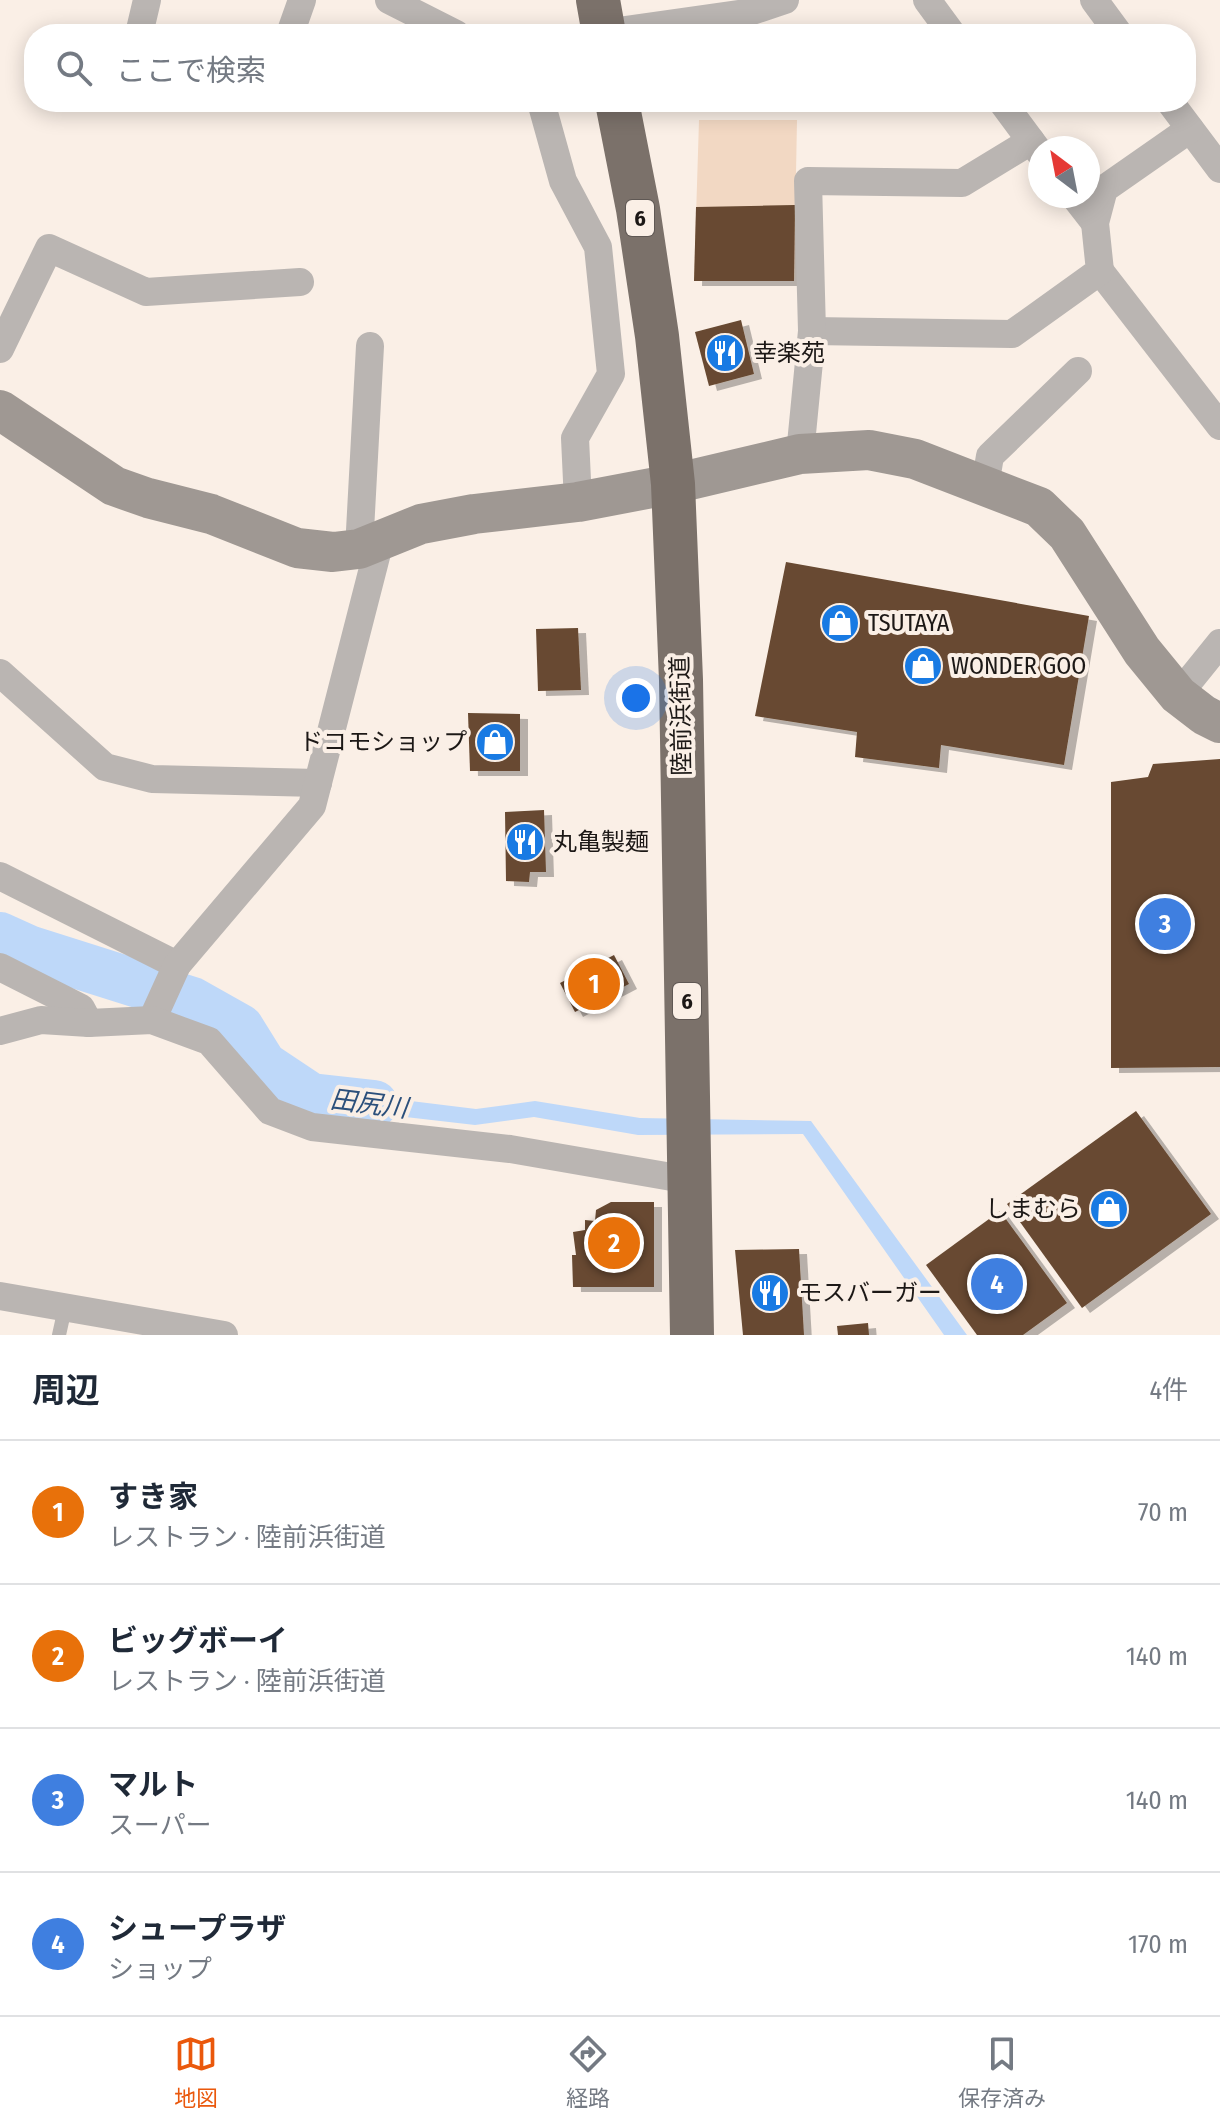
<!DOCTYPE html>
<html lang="ja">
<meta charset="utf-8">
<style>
body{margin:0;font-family:"Fira Sans Condensed","Noto Sans JP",sans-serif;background:#f2f2f3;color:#1f2937}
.compass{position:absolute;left:1028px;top:136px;width:72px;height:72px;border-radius:50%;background:#fff;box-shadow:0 4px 20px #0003;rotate:328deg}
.you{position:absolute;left:636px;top:698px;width:28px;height:28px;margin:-20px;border:6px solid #fff;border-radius:50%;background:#1a73e8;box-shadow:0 0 0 12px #1a73e833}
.badge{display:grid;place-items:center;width:52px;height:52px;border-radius:50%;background:#ea580c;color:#fff;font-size:26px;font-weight:700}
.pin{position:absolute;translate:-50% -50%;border:4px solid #fff;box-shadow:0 2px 8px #0006}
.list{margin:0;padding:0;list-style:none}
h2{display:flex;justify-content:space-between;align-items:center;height:104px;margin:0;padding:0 32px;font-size:34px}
h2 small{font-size:26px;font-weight:400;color:#747a83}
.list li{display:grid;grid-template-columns:52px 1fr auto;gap:24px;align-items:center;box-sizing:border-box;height:144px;padding:0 32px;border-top:2px solid #e0e1e3}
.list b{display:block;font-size:30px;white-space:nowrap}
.list p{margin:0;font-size:26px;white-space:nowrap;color:#747a83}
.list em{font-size:26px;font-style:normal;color:#747a83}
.icon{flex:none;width:44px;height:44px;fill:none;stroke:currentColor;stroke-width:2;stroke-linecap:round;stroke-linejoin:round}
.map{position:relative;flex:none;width:1220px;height:1335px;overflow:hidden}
.search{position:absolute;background:#fff;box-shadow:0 4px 20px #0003;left:24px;right:24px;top:24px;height:88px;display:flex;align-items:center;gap:20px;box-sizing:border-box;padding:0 28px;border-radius:32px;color:#747a83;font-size:30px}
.sheet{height:680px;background:#fff}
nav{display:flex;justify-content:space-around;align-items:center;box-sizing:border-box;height:112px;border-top:2px solid #e0e1e3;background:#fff;font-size:22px;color:#747a83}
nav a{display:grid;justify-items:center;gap:4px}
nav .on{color:#ea580c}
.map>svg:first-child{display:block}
.green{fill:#f2d8c3}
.water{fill:#bed8f9}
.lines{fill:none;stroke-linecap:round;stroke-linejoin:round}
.river{stroke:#bed8f9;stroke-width:48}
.building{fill:#674931;filter:url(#shadow)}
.lane{stroke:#bab5b2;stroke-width:14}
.street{stroke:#bab5b2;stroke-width:28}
.secondary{stroke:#9f9893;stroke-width:40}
.highway{stroke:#7b716a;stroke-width:44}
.labels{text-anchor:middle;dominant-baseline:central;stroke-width:8;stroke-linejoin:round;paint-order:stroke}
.shield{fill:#faefe6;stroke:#5f5854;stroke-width:2}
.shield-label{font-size:22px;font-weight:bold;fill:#1c1816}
.poi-label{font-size:24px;fill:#1c1816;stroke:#faefe6;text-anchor:start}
.street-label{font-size:24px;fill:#1c1816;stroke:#faefe6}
.water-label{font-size:26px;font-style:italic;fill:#2b4f7b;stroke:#faefe6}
</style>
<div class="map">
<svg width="1220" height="1335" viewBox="0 0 1220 1335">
<defs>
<filter id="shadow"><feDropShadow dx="8" dy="5" stdDeviation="0" flood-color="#0004"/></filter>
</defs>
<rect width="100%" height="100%" fill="#faefe6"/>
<path class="green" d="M 699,120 L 797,120 L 794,281 L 694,281 Z"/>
<path class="water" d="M 313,1089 L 476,1109 L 535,1101 L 640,1118 L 811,1121 L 967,1335 L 944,1335 L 803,1134 L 638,1135 L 534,1117 L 475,1125 L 310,1106 Z"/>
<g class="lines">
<path class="river" d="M 0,936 L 31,950 L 192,1001 L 240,1028 L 263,1065 L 311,1097 L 374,1104"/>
</g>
<g class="building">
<path d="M 795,205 L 794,281 L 694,281 L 696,207 Z"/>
<path d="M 741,320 L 754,374 L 709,386 L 695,332 Z"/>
<path d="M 786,562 L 1089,616 L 1064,765 L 941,745 L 939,768 L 855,757 L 857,732 L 755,716 Z"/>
<path d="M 578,628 L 581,690 L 538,691 L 536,629 Z"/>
<path d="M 468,713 L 520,714 L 520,771 L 470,771 Z"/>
<path d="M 1220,759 L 1220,1067 L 1111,1068 L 1111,782 L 1148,777 L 1153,764 Z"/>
<path d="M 544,810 L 546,872 L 530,872 L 529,882 L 506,881 L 505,812 Z"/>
<path d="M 614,955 L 629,984 L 575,1012 L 560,983 Z"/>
<path d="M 1136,1111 L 1211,1214 L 1082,1308 L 1007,1204 Z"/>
<path d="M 611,1202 L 654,1202 L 654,1287 L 573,1287 L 572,1255 L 576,1255 L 573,1232 L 585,1230 L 585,1220 L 595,1221 L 596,1210 Z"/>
<path d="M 1000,1211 L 1067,1303 L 1023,1335 L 977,1335 L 926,1265 Z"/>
<path d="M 799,1249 L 804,1335 L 743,1335 L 735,1250 Z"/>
<path d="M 868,1323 L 869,1335 L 838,1335 L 837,1326 Z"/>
</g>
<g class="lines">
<path class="lane" d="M 59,1335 L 65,1308"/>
<g class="street">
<path d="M 389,0 L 456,34"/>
<path d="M 927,0 L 952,34"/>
<path d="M 1094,0 L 1119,34"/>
<path d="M 604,33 L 746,13 L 785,0"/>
<path d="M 139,34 L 147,0"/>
<path d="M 290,34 L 302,0"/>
<path d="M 541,102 L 563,181 L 598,247 L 611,374 L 575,438 L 578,502"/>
<path d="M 1002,102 L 1040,153"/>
<path d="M 1170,102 L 1220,169"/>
<path d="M 1074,196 L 1095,223"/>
<path d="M 1100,271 L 1220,426"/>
<path d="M 812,331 L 1012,334 L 1100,271 L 1095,223 L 1104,189 L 1190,129"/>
<path d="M 0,349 L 49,248 L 146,292 L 300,282"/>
<path d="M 800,454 L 812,331 L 808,181 L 962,183 L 1031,141"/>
<path d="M 985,486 L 990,456 L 1078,371"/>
<path d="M 359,549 L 370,346"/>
<path d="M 0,673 L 105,767 L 152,779 L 318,783"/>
<path d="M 1178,695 L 1220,643"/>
<path d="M 0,876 L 177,965"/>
<path d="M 0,967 L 81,1008 L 89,1023"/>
<path d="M 152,1020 L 177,965 L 312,806 L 380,541"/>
<path d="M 0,1031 L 41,1020 L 89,1023 L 152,1020 L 209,1041 L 270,1111 L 312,1127 L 510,1149 L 689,1180"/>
<path d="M 0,1296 L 224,1335"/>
</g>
<path class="secondary" d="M 0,410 L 114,486 L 148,498 L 211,514 L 297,548 L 333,552 L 359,549 L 421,524 L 474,514 L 578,502 L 673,484 L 800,454 L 869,450 L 915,459 L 1039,507 L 1067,534 L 1142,651 L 1178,695 L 1204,715 L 1220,723"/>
<g class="highway">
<path d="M 598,0 L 604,34"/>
<path d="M 617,102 L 638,209 L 657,336 L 673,484 L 681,680 L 692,1335"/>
</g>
</g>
<defs>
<symbol id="restaurant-disc" viewBox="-11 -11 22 22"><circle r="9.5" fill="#187ae3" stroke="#faefe6"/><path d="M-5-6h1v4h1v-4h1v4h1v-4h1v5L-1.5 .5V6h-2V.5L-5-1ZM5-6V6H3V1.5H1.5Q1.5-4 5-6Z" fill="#fff"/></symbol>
<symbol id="shop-disc" viewBox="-11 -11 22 22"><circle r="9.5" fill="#187ae3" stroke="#faefe6"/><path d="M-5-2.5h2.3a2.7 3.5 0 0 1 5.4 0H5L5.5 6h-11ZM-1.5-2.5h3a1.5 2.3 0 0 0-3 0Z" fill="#fff"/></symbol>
</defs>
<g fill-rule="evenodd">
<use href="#restaurant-disc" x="703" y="331" width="44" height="44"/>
<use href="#shop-disc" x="818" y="601" width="44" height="44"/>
<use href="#shop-disc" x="901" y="644" width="44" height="44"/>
<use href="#shop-disc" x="473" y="720" width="44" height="44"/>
<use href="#restaurant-disc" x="503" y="820" width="44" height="44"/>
<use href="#shop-disc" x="1087" y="1187" width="44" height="44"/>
<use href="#restaurant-disc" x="748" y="1271" width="44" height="44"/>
</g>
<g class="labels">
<g class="shield">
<rect x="626" y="200" width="28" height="36" rx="6"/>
<rect x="673" y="983" width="28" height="36" rx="6"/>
</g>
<g class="shield-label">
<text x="640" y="218">6</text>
<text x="687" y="1001">6</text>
</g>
<g class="poi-label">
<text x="753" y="353">幸楽苑</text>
<text x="868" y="623">TSUTAYA</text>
<text x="951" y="666">WONDER GOO</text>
<text x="467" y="742" text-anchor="end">ドコモショップ</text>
<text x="553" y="842">丸亀製麺</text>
<text x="1081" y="1209" text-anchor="end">しまむら</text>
<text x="798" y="1293">モスバーガー</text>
</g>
<g class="street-label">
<text transform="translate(681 716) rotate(-91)">陸前浜街道</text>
</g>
<g class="water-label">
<text transform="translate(369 1104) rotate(7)">田尻川</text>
</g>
</g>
</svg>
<svg class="compass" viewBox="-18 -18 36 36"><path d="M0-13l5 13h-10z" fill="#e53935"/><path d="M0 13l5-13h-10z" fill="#747a83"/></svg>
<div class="you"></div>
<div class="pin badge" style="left:594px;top:984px;background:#e8710a">1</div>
<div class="pin badge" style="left:614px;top:1243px;background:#e8710a">2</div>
<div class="pin badge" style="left:1165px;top:924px;background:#3f7fe0">3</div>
<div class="pin badge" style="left:997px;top:1284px;background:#3f7fe0">4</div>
<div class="search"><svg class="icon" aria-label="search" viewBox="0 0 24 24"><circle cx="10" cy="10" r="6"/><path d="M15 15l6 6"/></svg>ここで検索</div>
</div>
<section class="sheet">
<h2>周辺<small>4件</small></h2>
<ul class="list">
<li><span class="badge" style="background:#e8710a">1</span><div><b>すき家</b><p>レストラン · 陸前浜街道</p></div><em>70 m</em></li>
<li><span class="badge" style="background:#e8710a">2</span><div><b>ビッグボーイ</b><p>レストラン · 陸前浜街道</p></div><em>140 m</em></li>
<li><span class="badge" style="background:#3f7fe0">3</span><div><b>マルト</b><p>スーパー</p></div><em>140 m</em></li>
<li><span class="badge" style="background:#3f7fe0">4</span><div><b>シュープラザ</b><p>ショップ</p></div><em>170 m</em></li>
</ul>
</section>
<nav>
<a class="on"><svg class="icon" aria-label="map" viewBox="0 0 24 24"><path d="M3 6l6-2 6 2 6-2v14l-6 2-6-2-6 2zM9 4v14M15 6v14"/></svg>地図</a>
<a><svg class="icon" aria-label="directions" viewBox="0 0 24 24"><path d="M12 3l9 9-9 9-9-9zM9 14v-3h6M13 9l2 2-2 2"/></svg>経路</a>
<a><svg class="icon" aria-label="saved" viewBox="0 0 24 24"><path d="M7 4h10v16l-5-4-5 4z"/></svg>保存済み</a>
</nav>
